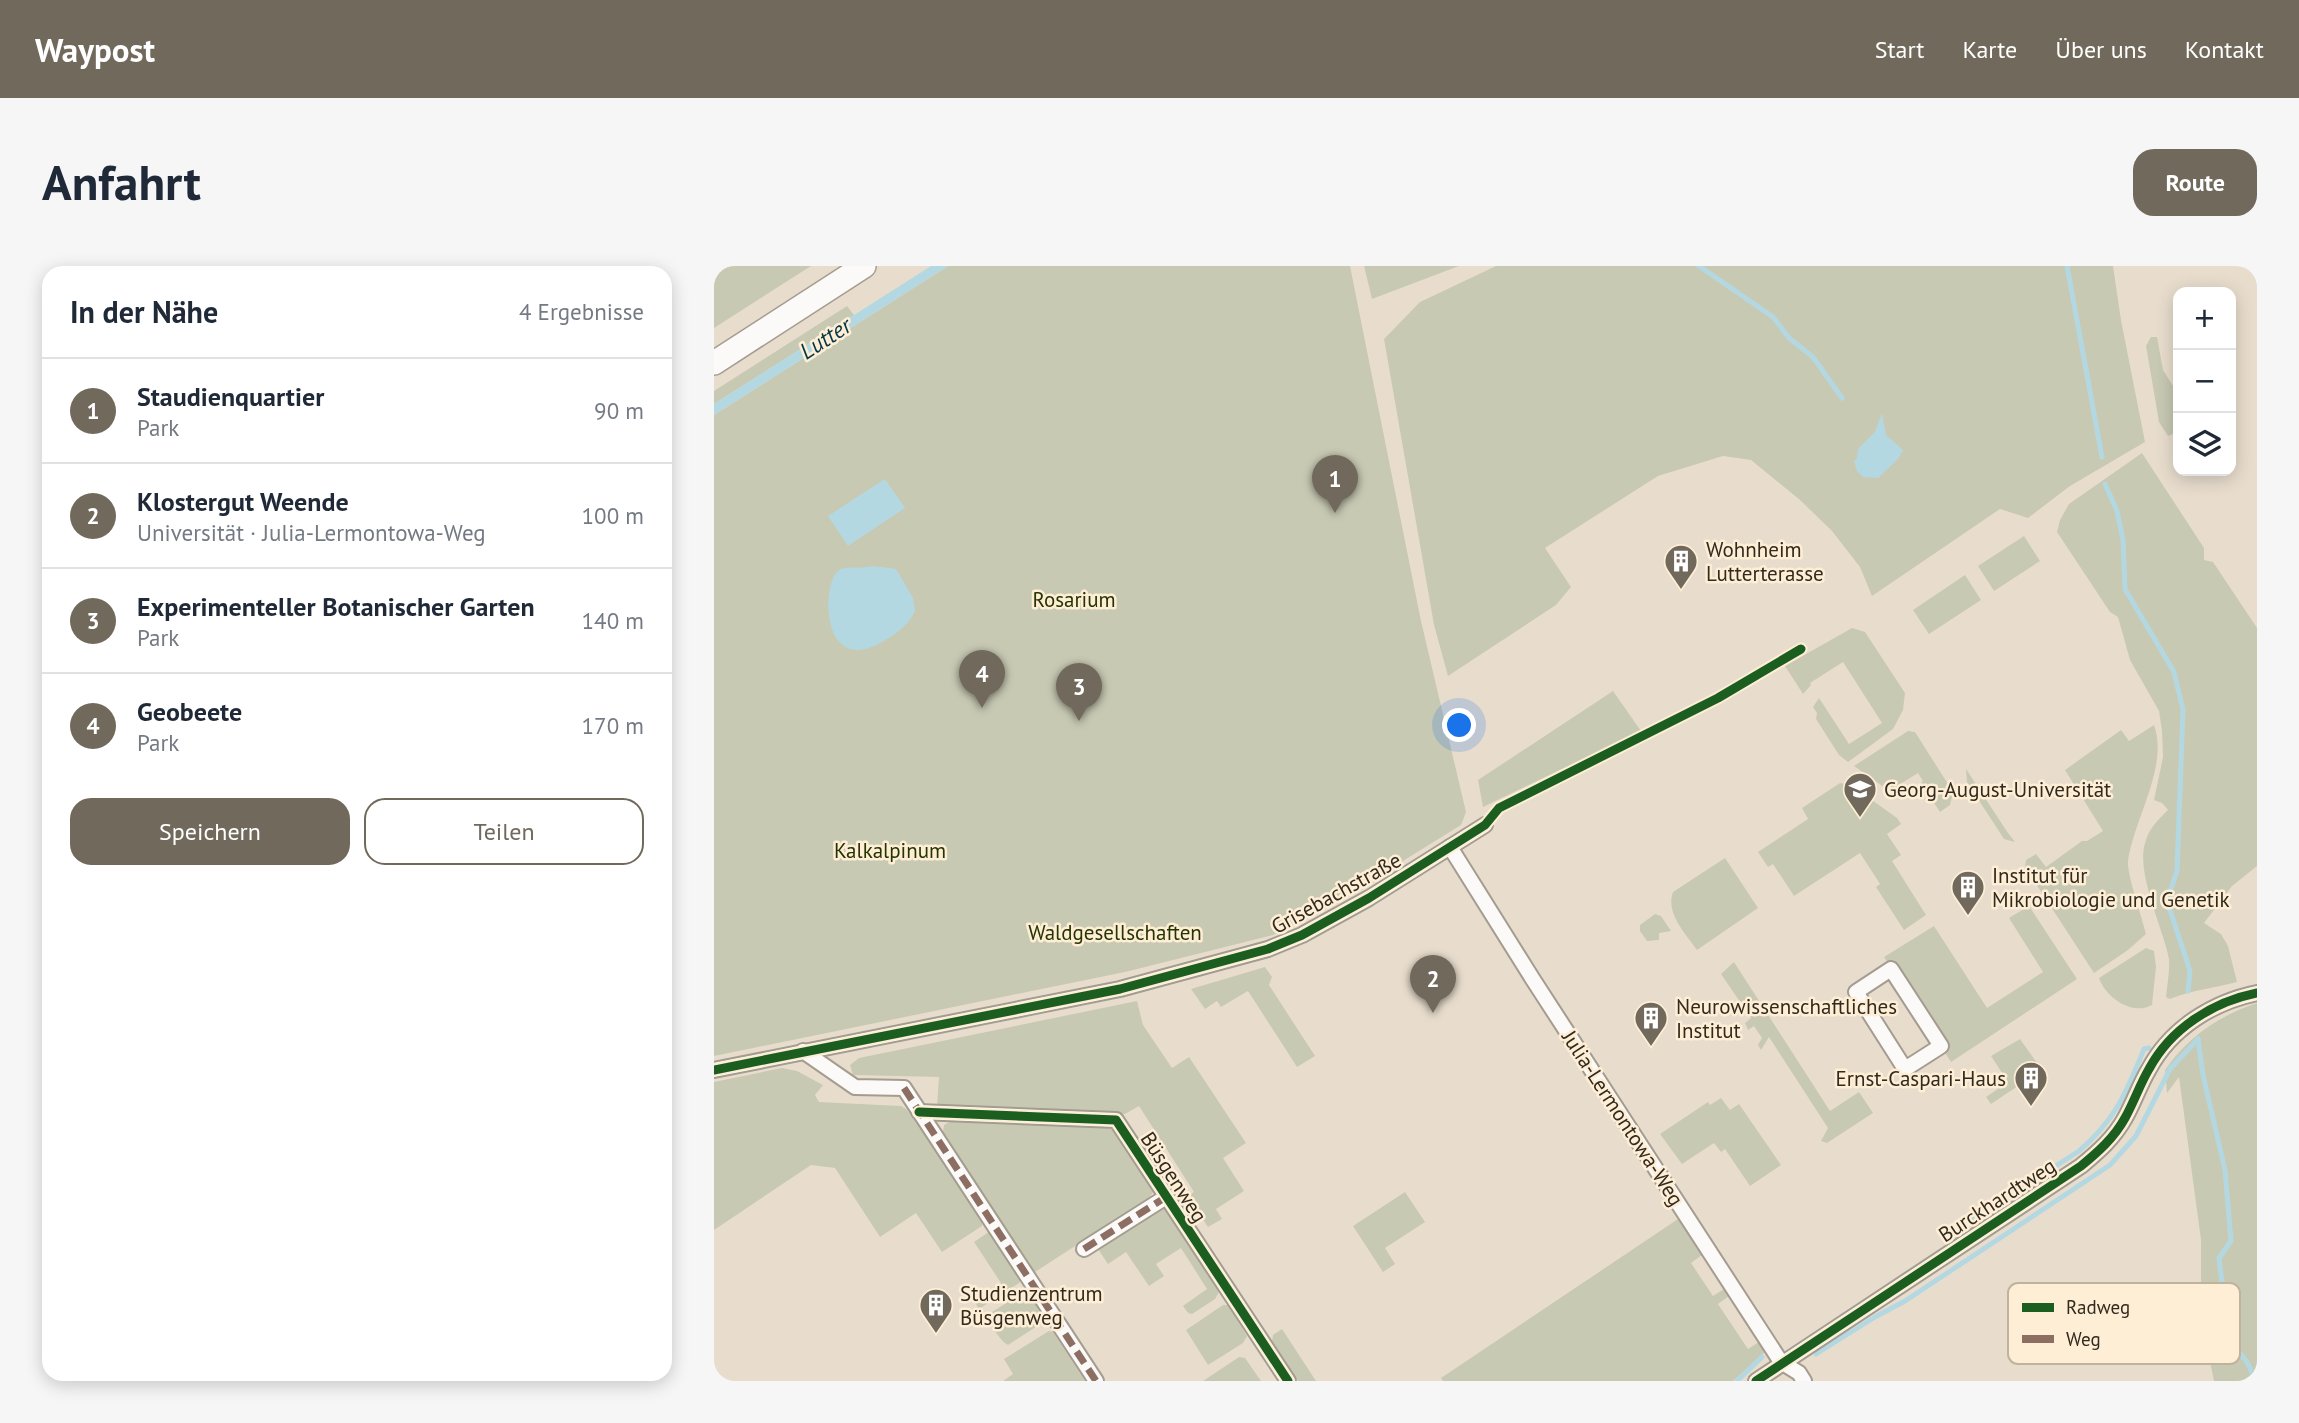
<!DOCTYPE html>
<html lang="de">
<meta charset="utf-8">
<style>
body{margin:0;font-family:"PT Sans",sans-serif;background:#f6f6f7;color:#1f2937}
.controls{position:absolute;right:21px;top:21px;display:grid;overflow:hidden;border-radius:14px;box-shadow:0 4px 18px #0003}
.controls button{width:63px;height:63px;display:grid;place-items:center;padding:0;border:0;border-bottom:2px solid #e0e1e3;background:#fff;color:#1f2937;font:35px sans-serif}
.you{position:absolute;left:746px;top:460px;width:24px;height:24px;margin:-18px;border:5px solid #fff;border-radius:50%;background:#1a73e8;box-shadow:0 0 0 10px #1a73e833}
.badge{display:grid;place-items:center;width:46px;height:46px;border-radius:50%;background:#71695b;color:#fff;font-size:23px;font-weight:700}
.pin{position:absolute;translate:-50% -58px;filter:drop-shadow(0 2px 4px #0008)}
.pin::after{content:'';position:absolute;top:37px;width:24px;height:21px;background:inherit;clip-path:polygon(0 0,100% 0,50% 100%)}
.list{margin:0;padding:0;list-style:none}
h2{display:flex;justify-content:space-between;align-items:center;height:91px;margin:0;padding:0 28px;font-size:30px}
h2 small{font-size:23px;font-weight:400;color:#747a83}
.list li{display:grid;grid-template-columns:46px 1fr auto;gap:21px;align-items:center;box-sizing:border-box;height:105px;padding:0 28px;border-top:2px solid #e0e1e3}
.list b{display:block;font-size:26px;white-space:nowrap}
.list p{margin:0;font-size:23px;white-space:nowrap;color:#747a83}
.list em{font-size:23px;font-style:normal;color:#747a83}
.actions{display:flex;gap:14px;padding:21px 28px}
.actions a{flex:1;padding:16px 0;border:2px solid #71695b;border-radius:21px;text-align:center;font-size:24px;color:#71695b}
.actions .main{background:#71695b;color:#fff}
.icon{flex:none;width:38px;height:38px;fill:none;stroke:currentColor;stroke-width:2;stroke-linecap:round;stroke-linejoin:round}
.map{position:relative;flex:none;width:1543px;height:1115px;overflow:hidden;border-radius:21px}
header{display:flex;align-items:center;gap:42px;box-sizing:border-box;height:98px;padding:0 35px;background:#71695b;color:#fff}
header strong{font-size:33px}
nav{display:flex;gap:38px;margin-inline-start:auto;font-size:24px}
.intro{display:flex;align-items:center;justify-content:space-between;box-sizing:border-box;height:168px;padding:0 42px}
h1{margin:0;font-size:49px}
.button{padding:18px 32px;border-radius:21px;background:#71695b;color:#fff;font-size:24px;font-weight:700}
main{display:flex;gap:42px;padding:0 42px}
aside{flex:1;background:#fff;border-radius:21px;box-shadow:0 4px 18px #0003}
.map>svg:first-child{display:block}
.green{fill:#c8c9b3}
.water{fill:#b4d8e1}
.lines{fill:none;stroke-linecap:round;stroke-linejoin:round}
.stream{stroke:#b4d8e1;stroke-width:5}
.street-casing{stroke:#a49c8f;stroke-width:18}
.primary-casing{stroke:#a49c8f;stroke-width:26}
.street{stroke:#fcfaf8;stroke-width:14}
.primary{stroke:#fcfaf8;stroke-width:23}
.quiet{stroke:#8d6e63;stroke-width:7;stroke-dasharray:14 7;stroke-linecap:butt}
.cycleway-casing{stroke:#feeed5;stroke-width:13}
.cycleway{stroke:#1b5e20;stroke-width:9}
.labels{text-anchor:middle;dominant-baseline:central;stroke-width:5;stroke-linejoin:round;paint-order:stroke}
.poi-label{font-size:21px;fill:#312a1e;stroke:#feeed5;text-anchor:start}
.park-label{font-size:21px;fill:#253501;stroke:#feeed5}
.street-label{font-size:21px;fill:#312a1e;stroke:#feeed5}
.water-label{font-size:23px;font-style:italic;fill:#023746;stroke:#feeed5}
.key{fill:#feeed5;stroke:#c0b39e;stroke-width:2}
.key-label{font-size:19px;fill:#312a1e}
</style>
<header>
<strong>Waypost</strong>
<nav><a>Start</a><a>Karte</a><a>Über uns</a><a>Kontakt</a></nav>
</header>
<div class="intro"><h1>Anfahrt</h1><a class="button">Route</a></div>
<main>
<aside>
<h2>In der Nähe<small>4 Ergebnisse</small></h2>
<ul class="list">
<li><span class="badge">1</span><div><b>Staudienquartier</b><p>Park</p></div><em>90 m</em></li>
<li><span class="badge">2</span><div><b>Klostergut Weende</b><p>Universität · Julia-Lermontowa-Weg</p></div><em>100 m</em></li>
<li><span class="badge">3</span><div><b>Experimenteller Botanischer Garten</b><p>Park</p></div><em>140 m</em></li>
<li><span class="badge">4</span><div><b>Geobeete</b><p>Park</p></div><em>170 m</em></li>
</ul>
<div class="actions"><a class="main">Speichern</a><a>Teilen</a></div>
</aside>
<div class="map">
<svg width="1543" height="1115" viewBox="0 0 1543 1115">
<rect width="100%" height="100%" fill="#e8ddcd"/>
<g class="green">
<path d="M 0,0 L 97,0 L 0,62 Z"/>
<path d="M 234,0 L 636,0 L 707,355 L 752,546 L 747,559 L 621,637 L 559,669 L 411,706 L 0,790 L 0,149 Z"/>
<path d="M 650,0 L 745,0 L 658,33 Z"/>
<path d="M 782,0 L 1399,0 L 1407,54 L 1431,176 L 1356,220 L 1314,252 L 1286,243 L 1158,330 L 1146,301 L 1118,265 L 1086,234 L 1037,194 L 1009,190 L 944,210 L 831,282 L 857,321 L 842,339 L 734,410 L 720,359 L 670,73 L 706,36 Z"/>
<path d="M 133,40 L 140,49 L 0,138 L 0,125 Z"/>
<path d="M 1437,71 L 1443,71 L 1449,104 L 1464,128 L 1464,175 L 1459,168 L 1454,170 L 1445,156 L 1432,80 Z"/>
<path d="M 1428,187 L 1490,282 L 1490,294 L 1499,296 L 1543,362 L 1543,600 L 1518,620 L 1490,657 L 1507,668 L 1514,680 L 1523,716 C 1501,722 1477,724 1456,733 L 1452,731 C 1453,719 1456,705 1455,693 C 1449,661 1420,604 1432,574 C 1436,561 1445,553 1454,544 L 1448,537 L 1440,534 L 1449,491 L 1448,465 L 1445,445 L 1416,394 L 1404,351 L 1396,346 L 1343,266 L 1346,254 L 1355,238 Z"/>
<path d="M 1310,270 L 1326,295 L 1280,325 L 1264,300 Z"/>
<path d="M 1251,309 L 1267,334 L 1215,368 L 1199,344 Z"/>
<path d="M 1138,362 L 1151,366 L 1191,427 L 1189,444 L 1179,463 L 1134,496 L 1125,489 L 1102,453 L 1103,447 L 1099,441 L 1105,432 L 1135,478 L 1168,457 L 1129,396 L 1096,417 L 1097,419 L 1089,428 L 1071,400 Z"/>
<path d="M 899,425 L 927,465 L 769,541 L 764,514 Z"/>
<path d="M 1440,459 C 1455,500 1420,553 1414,595 C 1413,609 1428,651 1432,668 L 1414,684 L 1380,707 L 1311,601 L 1312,594 L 1322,588 L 1332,601 L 1368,575 L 1373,575 L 1389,565 L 1351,504 L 1407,464 L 1415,475 Z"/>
<path d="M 1194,465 L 1201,466 L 1239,526 L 1236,539 L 1226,546 L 1207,517 L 1209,515 L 1204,507 L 1183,520 L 1187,526 L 1181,529 L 1140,500 Z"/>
<path d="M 1252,503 L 1294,567 L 1301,576 L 1290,573 L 1253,516 Z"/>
<path d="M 1126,517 L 1137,519 L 1183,552 L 1187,558 L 1173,568 L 1187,589 L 1178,595 L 1212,649 L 1190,664 L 1162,621 L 1166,618 L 1146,587 L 1080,630 L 1059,598 L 1054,601 L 1044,586 L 1094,553 L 1088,542 Z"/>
<path d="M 1011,592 L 1044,642 L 983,684 C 972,668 951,647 959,626 Z"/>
<path d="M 1315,640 L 1363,713 L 1237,796 L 1170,691 L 1220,660 L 1273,742 L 1329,706 L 1295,652 Z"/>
<path d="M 941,648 L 947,650 L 957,665 L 945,667 L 945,674 L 933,675 L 926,665 L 926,659 Z"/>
<path d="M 1432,682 L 1440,685 L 1442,701 L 1438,739 C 1418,750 1392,732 1385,712 Z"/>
<path d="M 1020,696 L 1116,845 L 1145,826 L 1159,847 L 1113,877 L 1107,875 L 1114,862 L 1055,771 L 1047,784 L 1044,779 L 1048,772 L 1040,760 L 1034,764 L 1031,757 L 1037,752 L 1007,708 Z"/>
<path d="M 551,701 L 558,711 L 555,719 L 601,790 L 583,801 L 534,725 L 507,741 L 503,735 L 491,743 L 477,723 Z"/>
<path d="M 423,735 L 429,759 L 458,802 L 475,791 L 532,877 L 509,892 L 530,925 L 502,943 L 508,953 L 494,961 L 480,940 L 473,944 L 467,935 L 480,926 L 425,840 L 411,848 L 223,841 L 225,811 L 139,809 L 136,799 L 145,792 Z"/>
<path d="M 1543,737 L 1543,1115 L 1500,1115 L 1487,1051 L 1487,974 L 1465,811 L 1453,827 L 1451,804 C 1474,771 1504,750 1543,737 Z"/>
<path d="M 1306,773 L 1328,804 L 1277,838 L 1272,831 L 1294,816 L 1277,790 Z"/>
<path d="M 68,802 L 83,805 L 109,819 L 101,829 L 105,836 L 187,840 L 192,843 L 202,854 L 269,956 L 268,960 L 228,986 L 202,947 L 166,971 L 121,902 L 97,899 L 0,964 L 0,816 Z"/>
<path d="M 1007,832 L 1016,844 L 1025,838 L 1067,899 L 1036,920 L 1011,883 L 1007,886 L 1000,877 L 968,898 L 946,868 L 994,836 L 996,839 Z"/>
<path d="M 237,855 L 387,860 L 397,863 L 439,926 L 435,932 L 321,1006 L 229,866 L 230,859 Z"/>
<path d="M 691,926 L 711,956 L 671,982 L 681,998 L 669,1006 L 639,960 Z"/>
<path d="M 444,943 L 451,943 L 505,1026 L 501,1033 L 478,1048 L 474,1047 L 469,1040 L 493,1023 L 467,982 L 442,998 L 450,1010 L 435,1020 L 412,986 L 394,998 L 384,983 Z"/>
<path d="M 964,953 L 988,989 L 977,997 L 999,1030 L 1010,1023 L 1015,1030 L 1004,1038 L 1034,1083 L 1045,1076 L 1050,1087 L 1019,1115 L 729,1115 L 727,1112 Z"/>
<path d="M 276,965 L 307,1013 L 305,1017 L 265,1043 L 260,1035 L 287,1017 L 260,976 Z"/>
<path d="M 311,1025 L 316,1027 L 332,1051 L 331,1055 L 294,1079 C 286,1075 275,1058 275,1048 Z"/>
<path d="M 509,1039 L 514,1039 L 533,1070 L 529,1077 L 494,1099 L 472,1064 Z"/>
<path d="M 568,1063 L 602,1115 L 584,1115 L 558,1075 L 559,1069 Z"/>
<path d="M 335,1065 L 339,1066 L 371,1115 L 289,1115 L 299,1108 L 290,1093 Z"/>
<path d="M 525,1091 L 531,1092 L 547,1115 L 489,1115 Z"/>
</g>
<g class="water">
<path d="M 217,0 L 234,0 L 0,149 L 0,138 Z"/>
<path d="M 1168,147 L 1172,169 L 1189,184 L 1184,193 L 1164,212 L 1149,211 L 1143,205 L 1140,195 L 1143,192 L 1144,183 L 1161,166 Z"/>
<path d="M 171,213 L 191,242 L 134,280 L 114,250 Z"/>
<path d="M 159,300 L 182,303 L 199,332 L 201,345 C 193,361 181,369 166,377 C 105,411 107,310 127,303 C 135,300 149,303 159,300 Z"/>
</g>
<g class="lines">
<g class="stream">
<path d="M 985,0 L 1059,51 L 1075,72 L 1099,91 L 1128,132"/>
<path d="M 1353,0 L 1388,191"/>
<path d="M 1391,218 L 1403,245 L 1409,274 L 1411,323 L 1460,406 L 1469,444 L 1463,605 L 1453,635 L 1476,705 L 1474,725"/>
<path d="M 1484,773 L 1489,809 L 1511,904 L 1517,975 L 1505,992 L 1515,1074 L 1533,1096 L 1542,1115"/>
<path d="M 1253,957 L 1365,885 C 1402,853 1412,827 1430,783 L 1435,782"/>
<path d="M 1102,1088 L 1161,1051 L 1191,1035 L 1396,899 L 1422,870 L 1456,803 L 1484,773"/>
<path d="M 1023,1115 L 1048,1091"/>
</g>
<defs>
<g id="street">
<path d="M 736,581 L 818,712 L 1067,1096 L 1085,1107 L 1090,1115"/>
<path d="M 1177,703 L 1227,780 L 1191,803 L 1142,726 Z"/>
<path d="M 89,785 L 141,821 L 190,822 L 382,1115"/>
<path d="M 0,804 L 406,723 L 554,683 L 588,669 L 655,632 L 771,559"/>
<path d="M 205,846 L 402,854 L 574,1115"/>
<path d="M 370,983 L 452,931"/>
<path d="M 1042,1115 L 1367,900 C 1384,886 1400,872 1411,852 C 1420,836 1426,818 1435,803 C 1457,762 1499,736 1543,727"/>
</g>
<path id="primary" d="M 0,97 L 150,0"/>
</defs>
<use href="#street" class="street-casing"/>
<use href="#primary" class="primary-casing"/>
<use href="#street" class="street"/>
<use href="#primary" class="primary"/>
<g class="quiet">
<path d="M 190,822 L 382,1115"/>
<path d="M 370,983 L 452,931"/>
</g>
<defs>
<g id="cycleway">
<path d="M 0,804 L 406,723 L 554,683 L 588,669 L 655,632 L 771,559 L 785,542 L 1004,432 L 1087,383"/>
<path d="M 205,846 L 402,854 L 574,1115"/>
<path d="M 1042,1115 L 1367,900 C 1384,886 1400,872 1411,852 C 1420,836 1426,818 1435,803 C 1457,762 1499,736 1543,727"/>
</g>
</defs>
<use href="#cycleway" class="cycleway-casing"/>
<use href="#cycleway" class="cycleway"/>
</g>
<defs>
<symbol id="building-pin" viewBox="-11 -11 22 30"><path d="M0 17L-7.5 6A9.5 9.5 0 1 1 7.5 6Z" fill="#71695b" stroke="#feeed5"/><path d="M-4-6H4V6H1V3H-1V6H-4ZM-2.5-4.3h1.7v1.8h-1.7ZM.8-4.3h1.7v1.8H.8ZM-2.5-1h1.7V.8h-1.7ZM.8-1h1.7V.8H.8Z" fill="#fff"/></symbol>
<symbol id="university-pin" viewBox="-11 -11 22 30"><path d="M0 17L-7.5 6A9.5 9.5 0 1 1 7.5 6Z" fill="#71695b" stroke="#feeed5"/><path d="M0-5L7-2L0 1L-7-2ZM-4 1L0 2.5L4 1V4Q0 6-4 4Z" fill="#fff"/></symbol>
</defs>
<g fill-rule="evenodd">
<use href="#building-pin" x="948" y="276" width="38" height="52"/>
<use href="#university-pin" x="1127" y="504" width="38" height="52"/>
<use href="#building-pin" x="1235" y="602" width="38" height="52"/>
<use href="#building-pin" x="918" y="733" width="38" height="52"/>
<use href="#building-pin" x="1298" y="793" width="38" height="52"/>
<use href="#building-pin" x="203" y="1020" width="38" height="52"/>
</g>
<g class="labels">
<g class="poi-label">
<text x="992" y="283">Wohnheim<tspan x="992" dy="24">Lutterterasse</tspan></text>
<text x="1170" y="523">Georg-August-Universität</text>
<text x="1278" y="609">Institut für<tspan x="1278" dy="24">Mikrobiologie und Genetik</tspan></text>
<text x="962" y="740">Neurowissenschaftliches<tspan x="962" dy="24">Institut</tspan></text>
<text x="1292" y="812" text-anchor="end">Ernst-Caspari-Haus</text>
<text x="246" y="1027">Studienzentrum<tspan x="246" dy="24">Büsgenweg</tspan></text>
</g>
<g class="park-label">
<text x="360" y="333">Rosarium</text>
<text x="176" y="584">Kalkalpinum</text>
<text x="401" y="666">Waldgesellschaften</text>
</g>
<g class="street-label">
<text transform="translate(622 627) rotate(-29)">Grisebachstraße</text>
<text transform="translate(909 852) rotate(57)">Julia-Lermontowa-Weg</text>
<text transform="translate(460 911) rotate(57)">Büsgenweg</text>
<text transform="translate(1283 934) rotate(-33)">Burckhardtweg</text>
</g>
<g class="water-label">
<text transform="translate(111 72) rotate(-33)">Lutter</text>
</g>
</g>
<rect x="1294" y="1017" width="232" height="81" rx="10" class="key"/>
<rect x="1308" y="1037" width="32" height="9" fill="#1b5e20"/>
<rect x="1308" y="1069" width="32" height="8" fill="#8d6e63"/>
<g class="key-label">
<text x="1352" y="1048">Radweg</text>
<text x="1352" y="1080">Weg</text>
</g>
</svg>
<div class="controls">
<button>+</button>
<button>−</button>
<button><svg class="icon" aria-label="layers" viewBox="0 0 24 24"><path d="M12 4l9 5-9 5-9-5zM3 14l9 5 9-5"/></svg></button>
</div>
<div class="you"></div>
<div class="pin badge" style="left:621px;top:247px">1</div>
<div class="pin badge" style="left:719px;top:747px">2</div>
<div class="pin badge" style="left:365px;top:455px">3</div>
<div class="pin badge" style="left:268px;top:442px">4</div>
</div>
</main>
